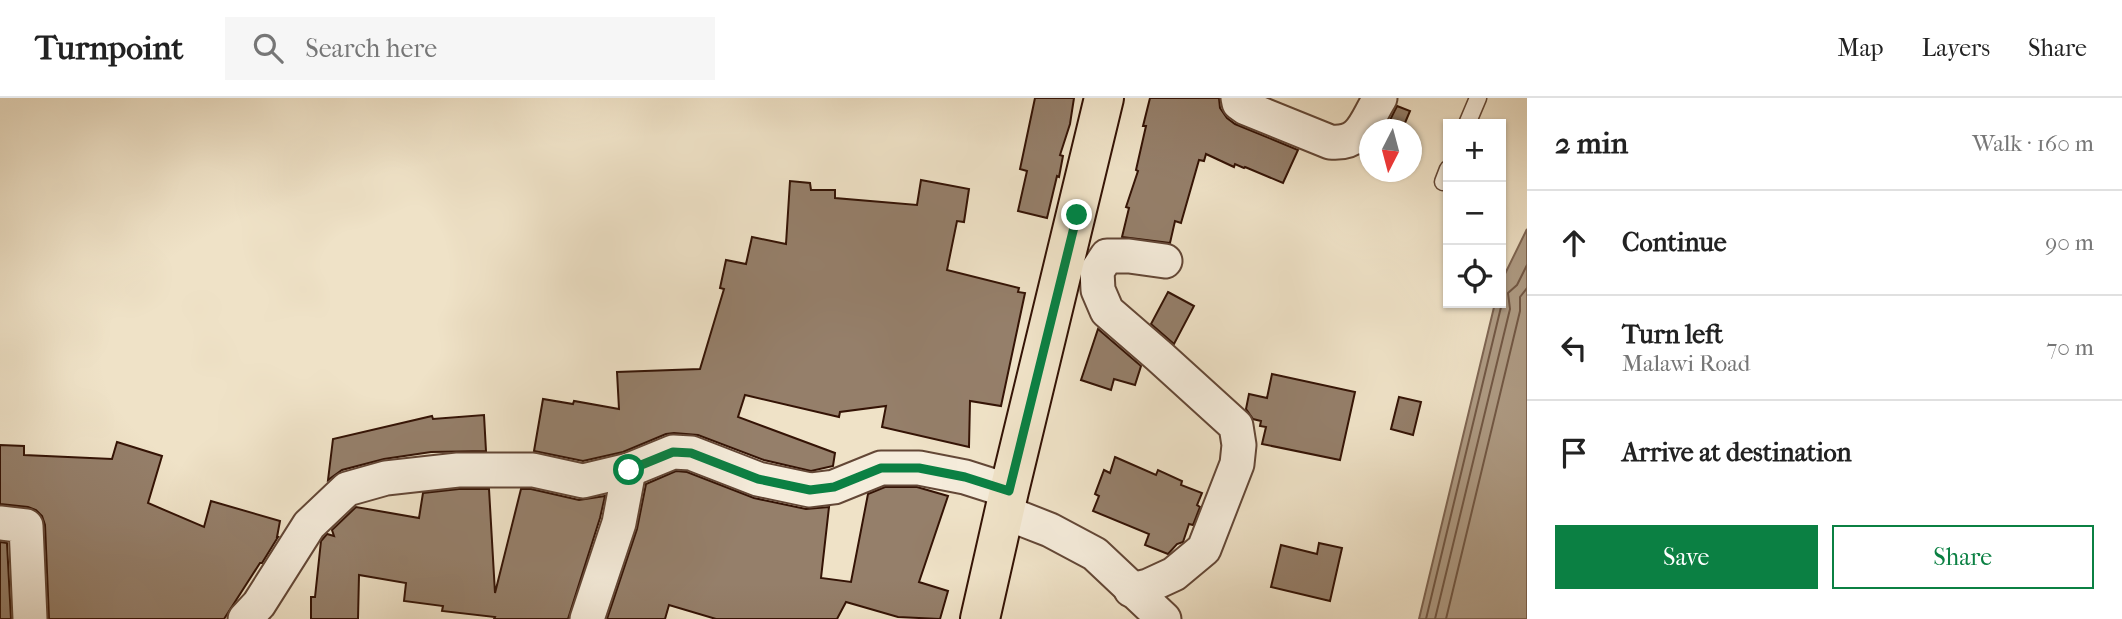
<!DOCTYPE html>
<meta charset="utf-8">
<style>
body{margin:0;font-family:"IM FELL French Canon",serif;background:#f6f6f6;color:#222}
.controls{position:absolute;right:21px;top:21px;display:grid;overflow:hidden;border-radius:0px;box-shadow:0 2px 5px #0004}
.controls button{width:63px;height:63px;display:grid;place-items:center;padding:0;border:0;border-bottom:2px solid #e0e0e0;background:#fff;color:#222;font:35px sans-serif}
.compass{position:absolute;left:1359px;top:21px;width:63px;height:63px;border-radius:50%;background:#fff;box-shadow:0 2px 5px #0004;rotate:186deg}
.stop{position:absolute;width:21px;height:21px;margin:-16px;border:5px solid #0b8043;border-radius:50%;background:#fff}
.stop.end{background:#0b8043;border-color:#fff;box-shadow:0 2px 7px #0008}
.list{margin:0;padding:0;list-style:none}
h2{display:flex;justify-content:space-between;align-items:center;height:91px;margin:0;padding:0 28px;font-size:30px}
h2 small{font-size:23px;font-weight:400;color:#767676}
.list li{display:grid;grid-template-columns:46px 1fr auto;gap:21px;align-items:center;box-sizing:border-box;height:105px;padding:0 28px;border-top:2px solid #e0e0e0}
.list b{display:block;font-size:26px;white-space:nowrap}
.list p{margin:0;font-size:23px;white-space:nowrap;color:#767676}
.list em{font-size:23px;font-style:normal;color:#767676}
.actions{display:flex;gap:14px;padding:21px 28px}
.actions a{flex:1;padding:16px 0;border:2px solid #0b8043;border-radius:0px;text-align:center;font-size:24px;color:#0b8043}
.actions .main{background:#0b8043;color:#fff}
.icon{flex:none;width:38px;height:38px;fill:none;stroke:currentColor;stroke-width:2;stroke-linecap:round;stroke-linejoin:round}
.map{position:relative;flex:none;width:1527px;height:521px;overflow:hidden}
header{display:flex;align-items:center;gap:42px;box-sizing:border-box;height:98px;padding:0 35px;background:#fff;border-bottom:2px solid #e0e0e0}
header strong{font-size:33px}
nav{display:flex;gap:38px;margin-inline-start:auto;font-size:24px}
.search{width:490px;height:63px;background:#f6f6f6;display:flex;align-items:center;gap:18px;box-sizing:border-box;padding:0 24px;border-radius:0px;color:#767676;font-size:26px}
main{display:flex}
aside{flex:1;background:#fff}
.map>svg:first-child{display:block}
.water{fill:#af9c85;stroke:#7e6552;stroke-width:2}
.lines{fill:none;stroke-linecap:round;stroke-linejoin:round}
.shore{stroke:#725845;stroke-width:2}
.building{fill:#957f6a;stroke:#341305;stroke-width:2}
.service-casing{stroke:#634736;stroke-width:19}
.minor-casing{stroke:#634736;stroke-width:37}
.primary-casing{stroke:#341305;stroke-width:42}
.service{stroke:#f5ecdb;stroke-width:16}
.minor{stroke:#f5ecdb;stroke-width:33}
.primary{stroke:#efe2c7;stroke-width:38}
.route{stroke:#0b8043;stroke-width:9}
</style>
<header>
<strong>Turnpoint</strong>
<div class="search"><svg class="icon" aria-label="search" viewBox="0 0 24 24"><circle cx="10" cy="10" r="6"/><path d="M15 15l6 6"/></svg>Search here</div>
<nav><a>Map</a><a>Layers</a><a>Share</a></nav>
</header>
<main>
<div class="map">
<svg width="1527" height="521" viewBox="0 0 1527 521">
<rect width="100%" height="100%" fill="#efe2c7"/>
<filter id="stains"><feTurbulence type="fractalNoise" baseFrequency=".00286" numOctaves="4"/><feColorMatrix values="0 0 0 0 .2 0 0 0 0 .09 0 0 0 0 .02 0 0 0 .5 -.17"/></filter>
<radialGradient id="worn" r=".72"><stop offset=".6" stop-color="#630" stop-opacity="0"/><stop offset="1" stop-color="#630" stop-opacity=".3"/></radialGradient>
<path class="water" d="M 1527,131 L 1527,521 L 1419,521 L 1495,205 L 1501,205 L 1501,184 Z"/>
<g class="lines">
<g class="shore">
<path d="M 1426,521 L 1501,209 L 1501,203"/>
<path d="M 1435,521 L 1510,211 L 1508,195 L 1517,187 L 1527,167"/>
<path d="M 1446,521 L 1520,213 L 1520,199 L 1527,190"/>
</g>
</g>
<g class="building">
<path d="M 1035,0 L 1074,0 L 1070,26 L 1060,57 L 1063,58 L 1059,79 L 1057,78 L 1047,120 L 1018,113 L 1027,73 L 1020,71 Z"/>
<path d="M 1150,0 L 1219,0 L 1220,10 L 1227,20 L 1235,26 L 1298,52 L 1283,85 L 1245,69 L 1244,70 L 1235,66 L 1234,69 L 1206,56 L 1204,63 L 1199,62 L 1181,125 L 1175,123 L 1170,145 L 1122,139 L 1129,110 L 1126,109 L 1138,73 L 1136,72 L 1146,28 L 1143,28 Z"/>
<path d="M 1397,8 L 1410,13 L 1402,32 L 1387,28 Z"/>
<path d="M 921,82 L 969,91 L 964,124 L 957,123 L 947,172 L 1019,190 L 1018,194 L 1025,195 L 1001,308 L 970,303 L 969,349 L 882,329 L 886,308 L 840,314 L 839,319 L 745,297 L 738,319 L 835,355 L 833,368 L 811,373 L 764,362 L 698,337 L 674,335 L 666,336 L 623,354 L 583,363 L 534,353 L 543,301 L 573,306 L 574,303 L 619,311 L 617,274 L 700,271 L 724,191 L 720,190 L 726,162 L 746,166 L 752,139 L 786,146 L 790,83 L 810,85 L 811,92 L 835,92 L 835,100 L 917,107 Z"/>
<path d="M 1168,194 L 1194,208 L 1174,246 L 1151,226 Z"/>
<path d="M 1098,231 L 1141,268 L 1135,287 L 1114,281 L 1111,292 L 1081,282 Z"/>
<path d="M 1272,276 L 1355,294 L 1340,362 L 1262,346 L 1266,329 L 1260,328 L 1261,323 L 1253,321 L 1246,311 L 1249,296 L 1267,300 Z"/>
<path d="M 1399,299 L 1421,304 L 1413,337 L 1391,331 Z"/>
<path d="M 484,317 L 486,353 L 431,354 L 384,361 L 342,372 L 328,382 L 333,341 L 432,318 L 433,321 Z"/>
<path d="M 117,344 L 162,358 L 148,405 L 204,429 L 211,403 L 280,423 L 277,439 L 278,439 L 262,465 L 260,465 L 224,521 L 49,521 L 45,427 L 42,418 L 36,412 L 28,409 L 0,406 L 0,347 L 24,348 L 24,357 L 112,361 Z"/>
<path d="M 1115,359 L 1156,377 L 1158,372 L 1182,383 L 1181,387 L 1202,395 L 1197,407 L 1200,409 L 1193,427 L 1189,426 L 1183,444 L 1177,446 L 1168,456 L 1145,447 L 1149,436 L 1093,413 L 1099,398 L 1095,396 L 1104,372 L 1110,375 Z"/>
<path d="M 676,373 L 687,374 L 754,400 L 806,411 L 829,409 L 821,480 L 851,484 L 868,396 L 885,389 L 917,389 L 948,398 L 919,484 L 948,493 L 940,521 L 898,519 L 846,504 L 837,521 L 716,521 L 669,507 L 665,521 L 607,521 L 637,431 L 646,386 Z"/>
<path d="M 459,391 L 489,391 L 495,495 L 521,391 L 531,391 L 579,402 L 605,398 L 600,420 L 568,521 L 494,521 L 495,519 L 442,513 L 443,508 L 404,503 L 406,485 L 359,477 L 358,521 L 311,521 L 311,499 L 315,499 L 321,443 L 327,436 L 334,438 L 332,432 L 356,409 L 419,420 L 423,395 Z"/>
<path d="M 0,444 L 7,445 L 11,521 L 0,521 Z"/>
<path d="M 1319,445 L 1342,450 L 1330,503 L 1271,489 L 1281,447 L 1317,456 Z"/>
</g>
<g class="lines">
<defs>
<g id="service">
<path d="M 1467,26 L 1478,0"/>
<path d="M 1443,84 L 1448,71"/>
</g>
<g id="minor">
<path d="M 1238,0 L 1239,5 L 1246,10 L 1330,44 C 1362,47 1365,24 1380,0"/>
<path d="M 1004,414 L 1050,432 L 1095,456 L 1164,521"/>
<path d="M 0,425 L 26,428 L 30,521"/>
<path d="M 1131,492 L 1148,488 L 1174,476 L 1204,451 L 1237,366 L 1239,347 L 1236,328 L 1159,258 L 1107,213 L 1098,192 L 1097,173 L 1107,158 L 1129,158 L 1165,163"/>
<path d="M 245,521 L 259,506 L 309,427 L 347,391 L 386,380 L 458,372 L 533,372 L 583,383 L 629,372 L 673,354 L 691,355 L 758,381 L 810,392 L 834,389 L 881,370 L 919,370 L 965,379 L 1009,393"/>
<path d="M 587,521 L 619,425 L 629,372"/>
</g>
<path id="primary" d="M 980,521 L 1009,393 L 1104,0"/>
</defs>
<use href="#service" class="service-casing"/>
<use href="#minor" class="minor-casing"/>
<use href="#primary" class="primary-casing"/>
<use href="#service" class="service"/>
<use href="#minor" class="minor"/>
<use href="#primary" class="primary"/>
</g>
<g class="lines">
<path class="route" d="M 629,372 L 673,354 L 691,355 L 758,381 L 810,392 L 834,389 L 881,370 L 919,370 L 965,379 L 1009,393 L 1077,117"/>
</g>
<rect width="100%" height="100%" filter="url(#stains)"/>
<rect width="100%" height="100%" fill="url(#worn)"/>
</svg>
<div class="controls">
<button>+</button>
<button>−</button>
<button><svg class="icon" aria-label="locate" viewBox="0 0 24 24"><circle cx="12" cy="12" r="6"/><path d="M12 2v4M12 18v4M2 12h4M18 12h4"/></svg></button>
</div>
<svg class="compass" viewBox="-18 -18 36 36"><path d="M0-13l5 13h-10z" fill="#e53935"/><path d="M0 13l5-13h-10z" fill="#767676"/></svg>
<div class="stop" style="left:629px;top:372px"></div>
<div class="stop end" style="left:1077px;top:117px"></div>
</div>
<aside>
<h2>2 min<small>Walk · 160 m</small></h2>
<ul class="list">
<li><svg class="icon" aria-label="ahead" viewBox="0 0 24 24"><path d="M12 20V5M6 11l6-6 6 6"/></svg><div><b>Continue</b></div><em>90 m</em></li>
<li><svg class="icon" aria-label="left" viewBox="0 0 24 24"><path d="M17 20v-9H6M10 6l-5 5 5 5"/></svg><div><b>Turn left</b><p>Malawi Road</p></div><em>70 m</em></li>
<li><svg class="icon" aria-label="arrive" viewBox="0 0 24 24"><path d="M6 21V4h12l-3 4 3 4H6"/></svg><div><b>Arrive at destination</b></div></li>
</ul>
<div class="actions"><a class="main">Save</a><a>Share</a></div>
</aside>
</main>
